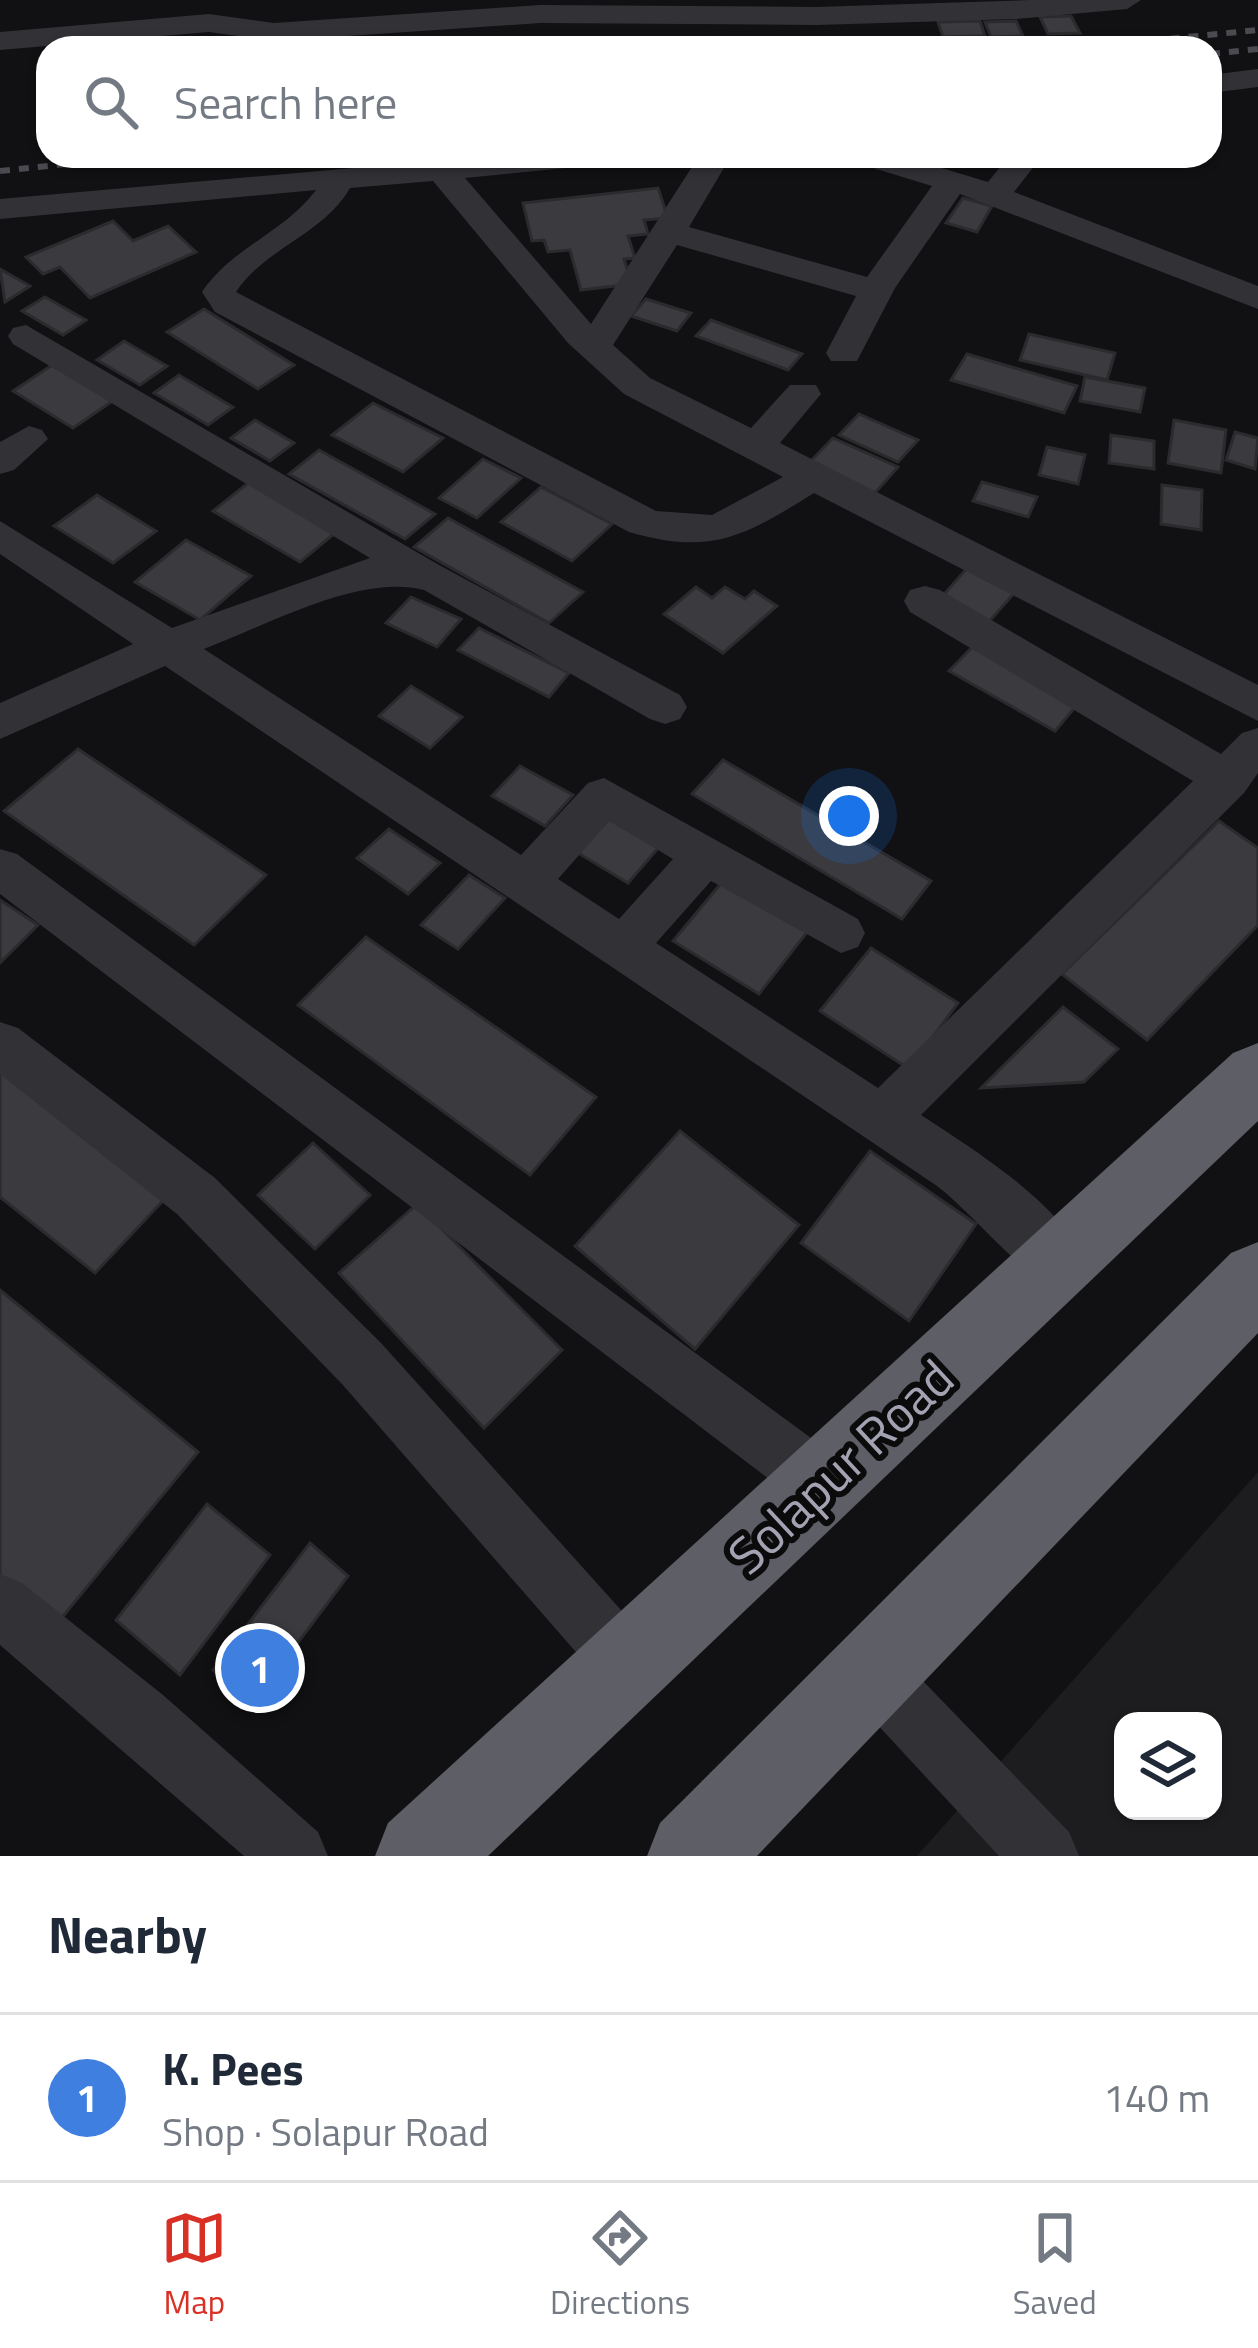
<!DOCTYPE html>
<meta charset="utf-8">
<style>
body{margin:0;font-family:"Titillium Web",sans-serif;background:#f2f2f3;color:#1f2937}
.controls{position:absolute;right:36px;bottom:36px;display:grid;overflow:hidden;border-radius:24px;box-shadow:0 3px 9px #0004}
.controls button{width:108px;height:108px;display:grid;place-items:center;padding:0;border:0;border-bottom:3px solid #e0e1e3;background:#fff;color:#1f2937;font:60px sans-serif}
.you{position:absolute;left:849px;top:816px;width:42px;height:42px;margin:-30px;border:9px solid #fff;border-radius:50%;background:#1a73e8;box-shadow:0 0 0 18px #1a73e833}
.badge{display:grid;place-items:center;width:78px;height:78px;border-radius:50%;background:#d93025;color:#fff;font-size:39px;font-weight:700}
.pin{position:absolute;translate:-50% -50%;border:6px solid #fff;box-shadow:0 3px 12px #0006}
.list{margin:0;padding:0;list-style:none}
h2{display:flex;justify-content:space-between;align-items:center;height:156px;margin:0;padding:0 48px;font-size:51px}
h2 small{font-size:39px;font-weight:400;color:#747a83}
.list li{display:grid;grid-template-columns:78px 1fr auto;gap:36px;align-items:center;box-sizing:border-box;height:168px;padding:0 48px;border-top:3px solid #e0e1e3}
.list b{display:block;font-size:45px;white-space:nowrap}
.list p{margin:0;font-size:39px;white-space:nowrap;color:#747a83}
.list em{font-size:39px;font-style:normal;color:#747a83}
.icon{flex:none;width:66px;height:66px;fill:none;stroke:currentColor;stroke-width:2;stroke-linecap:round;stroke-linejoin:round}
.map{position:relative;flex:none;width:1258px;height:1856px;overflow:hidden}
.search{position:absolute;background:#fff;box-shadow:0 3px 9px #0004;left:36px;right:36px;top:36px;height:132px;display:flex;align-items:center;gap:30px;box-sizing:border-box;padding:0 42px;border-radius:36px;color:#747a83;font-size:45px}
.sheet{height:324px;background:#fff}
nav{display:flex;justify-content:space-around;align-items:center;box-sizing:border-box;height:168px;border-top:3px solid #e0e1e3;background:#fff;font-size:33px;color:#747a83}
nav a{display:grid;justify-items:center;gap:6px}
nav .on{color:#d93025}
.map>svg:first-child{display:block}
.built{fill:#1d1c1e;fill-rule:evenodd}
.building{fill:#3b3a3f;stroke:#2b2a2d;stroke-width:3}
.lines{fill:none;stroke-linecap:round;stroke-linejoin:round}
.minor{fill:#323136;fill-rule:evenodd}
.highway{fill:#5e5e67;fill-rule:evenodd}
.rail{stroke:#4b4a51;stroke-width:6;stroke-dasharray:10 9;stroke-linecap:butt}
.labels{text-anchor:middle;dominant-baseline:central;stroke-width:12;stroke-linejoin:round;paint-order:stroke}
.near-street-label{font-size:51px;fill:#a2a2b2;stroke:#0c0b0c}
</style>
<div class="map">
<svg width="1258" height="1856" viewBox="0 0 1258 1856">
<rect width="100%" height="100%" fill="#111012"/>
<path class="built" d="M 1258,1472 L 1258,1856 L 917,1856 ZM 1123,1721 L 1213,1721 L 1213,1811 L 1123,1811 Z"/>
<g class="building">
<path d="M 1071,16 L 1080,33 L 1048,34 L 1040,17 Z"/>
<path d="M 980,21 L 985,36 L 943,37 L 938,22 Z"/>
<path d="M 1016,21 L 1023,36 L 991,37 L 985,22 Z"/>
<path d="M 658,188 L 668,218 L 644,220 L 648,234 L 628,236 L 635,258 L 624,259 L 632,284 L 581,290 L 570,250 L 548,252 L 544,240 L 532,241 L 523,203 Z"/>
<path d="M 963,198 L 992,206 L 977,232 L 946,223 Z"/>
<path d="M 113,221 L 133,241 L 168,226 L 196,252 L 90,298 L 60,267 L 43,274 L 26,257 Z"/>
<path d="M 0,269 L 30,286 L 5,302 Z"/>
<path d="M 45,297 L 86,320 L 63,335 L 22,311 Z"/>
<path d="M 646,299 L 691,313 L 677,331 L 631,316 Z"/>
<path d="M 204,309 L 294,365 L 258,389 L 167,332 Z"/>
<path d="M 711,320 L 802,354 L 788,370 L 696,336 Z"/>
<path d="M 1029,334 L 1115,353 L 1107,380 L 1020,360 Z"/>
<path d="M 124,341 L 167,366 L 140,385 L 97,360 Z"/>
<path d="M 967,354 L 1077,386 L 1064,413 L 951,380 Z"/>
<path d="M 57,362 L 117,398 L 73,428 L 13,391 Z"/>
<path d="M 179,375 L 233,407 L 208,425 L 154,393 Z"/>
<path d="M 1085,377 L 1145,388 L 1140,412 L 1080,401 Z"/>
<path d="M 373,403 L 443,438 L 403,472 L 332,435 Z"/>
<path d="M 859,414 L 918,440 L 898,462 L 839,435 Z"/>
<path d="M 255,420 L 294,443 L 270,461 L 231,438 Z"/>
<path d="M 1174,420 L 1226,430 L 1221,473 L 1168,463 Z"/>
<path d="M 1235,432 L 1258,438 L 1255,469 L 1226,460 Z"/>
<path d="M 1111,435 L 1154,441 L 1154,469 L 1109,463 Z"/>
<path d="M 833,438 L 898,467 L 874,494 L 808,464 Z"/>
<path d="M 1047,447 L 1085,455 L 1078,484 L 1039,475 Z"/>
<path d="M 319,450 L 435,514 L 405,539 L 289,474 Z"/>
<path d="M 483,459 L 521,478 L 477,518 L 439,498 Z"/>
<path d="M 253,479 L 340,529 L 300,562 L 213,511 Z"/>
<path d="M 982,482 L 1037,497 L 1028,517 L 973,501 Z"/>
<path d="M 1162,485 L 1202,490 L 1201,530 L 1161,524 Z"/>
<path d="M 541,487 L 612,524 L 572,561 L 501,522 Z"/>
<path d="M 97,495 L 156,531 L 113,563 L 54,526 Z"/>
<path d="M 448,518 L 583,592 L 549,623 L 414,547 Z"/>
<path d="M 186,540 L 251,576 L 200,620 L 135,582 Z"/>
<path d="M 968,567 L 1016,591 L 987,624 L 939,600 Z"/>
<path d="M 696,587 L 712,598 L 725,587 L 745,599 L 754,591 L 777,606 L 723,653 L 664,614 Z"/>
<path d="M 411,597 L 461,619 L 437,647 L 386,623 Z"/>
<path d="M 479,628 L 569,673 L 549,697 L 458,650 Z"/>
<path d="M 978,641 L 1082,699 L 1055,731 L 949,671 Z"/>
<path d="M 411,686 L 462,717 L 430,748 L 379,716 Z"/>
<path d="M 78,749 L 266,875 L 194,945 L 4,811 Z"/>
<path d="M 723,760 L 931,881 L 902,919 L 692,794 Z"/>
<path d="M 520,766 L 573,795 L 545,826 L 492,796 Z"/>
<path d="M 610,818 L 660,846 L 628,883 L 578,853 Z"/>
<path d="M 1219,821 L 1258,848 L 1258,925 L 1147,1040 L 1062,974 Z"/>
<path d="M 389,829 L 440,863 L 408,894 L 357,858 Z"/>
<path d="M 469,875 L 505,898 L 458,949 L 421,925 Z"/>
<path d="M 723,881 L 808,931 L 759,994 L 673,941 Z"/>
<path d="M 0,900 L 38,925 L 0,963 Z"/>
<path d="M 366,937 L 596,1097 L 530,1175 L 298,1005 Z"/>
<path d="M 871,948 L 958,1003 L 909,1069 L 820,1011 Z"/>
<path d="M 1063,1007 L 1118,1049 L 1084,1082 L 981,1088 Z"/>
<path d="M 0,1055 L 176,1187 L 95,1273 L 0,1197 Z"/>
<path d="M 680,1131 L 799,1225 L 695,1349 L 575,1246 Z"/>
<path d="M 313,1143 L 370,1195 L 315,1249 L 258,1195 Z"/>
<path d="M 870,1151 L 976,1224 L 909,1321 L 801,1243 Z"/>
<path d="M 417,1204 L 562,1350 L 484,1428 L 339,1273 Z"/>
<path d="M 0,1290 L 198,1452 L 50,1632 L 0,1587 Z"/>
<path d="M 207,1504 L 270,1555 L 180,1675 L 116,1620 Z"/>
<path d="M 310,1543 L 348,1576 L 251,1705 L 213,1670 Z"/>
</g>
<g class="lines">
<g class="minor">
<path d="M 1030,0 L 1141,0 L 1127,9 L 1016,19 L 816,25 L 540,23 L 274,41 L 209,32 L 0,50 L 0,32 L 209,14 L 274,23 L 540,5 L 816,7 Z"/>
<path d="M 1258,69 L 1258,87 L 1210,93 L 1210,75 Z"/>
<path d="M 490,156 L 601,156 L 585,166 L 465,178 L 591,324 L 699,156 L 731,156 L 689,227 L 867,277 L 932,186 L 857,163 L 852,156 L 902,156 L 988,182 L 1009,156 L 1042,156 L 1014,192 L 1258,286 L 1258,309 L 960,194 L 895,288 L 857,361 L 831,361 L 826,353 L 856,296 L 677,245 L 613,345 L 650,378 L 751,428 L 790,385 L 816,385 L 821,394 L 780,443 L 1258,685 L 1258,721 L 814,493 C 745,536 711,556 629,532 L 215,312 L 202,292 C 232,247 284,233 316,190 L 0,219 L 0,199 ZM 433,181 L 568,343 L 624,394 L 783,477 L 712,515 L 656,511 L 236,292 C 266,247 323,235 350,188 Z"/>
<path d="M 26,325 L 439,565 L 680,695 L 687,707 L 680,719 L 665,724 L 650,719 L 424,590 C 359,573 268,625 204,649 L 521,855 L 588,783 L 604,778 L 858,919 L 865,933 L 858,947 L 841,953 L 711,881 L 656,943 L 878,1088 L 1193,781 L 910,612 L 904,601 L 910,590 L 925,586 L 940,590 L 1221,754 L 1242,733 L 1258,728 L 1258,773 L 1244,793 L 921,1115 C 974,1150 1061,1203 1086,1263 L 1078,1282 L 1059,1290 C 1018,1273 975,1215 937,1186 L 165,666 L 0,739 L 0,703 L 133,644 L 0,554 L 0,521 L 172,628 L 370,558 L 13,344 L 8,336 L 13,328 ZM 609,821 L 673,859 L 619,919 L 558,879 Z"/>
<path d="M 29,426 L 42,430 L 48,439 L 14,470 L 0,474 L 0,442 Z"/>
<path d="M 0,849 L 17,854 L 845,1463 L 854,1484 L 845,1505 L 824,1514 L 803,1505 L 0,894 Z"/>
<path d="M 0,1022 L 18,1028 L 215,1178 L 382,1344 L 647,1639 L 657,1661 L 647,1683 L 625,1693 L 603,1683 L 342,1384 L 177,1214 L 0,1074 Z"/>
<path d="M 0,1574 L 22,1583 L 163,1695 L 318,1832 L 328,1856 L 244,1856 L 0,1645 Z"/>
<path d="M 872,1641 L 894,1651 L 1069,1832 L 1079,1856 L 999,1856 L 850,1695 L 840,1673 L 850,1651 Z"/>
</g>
<g class="highway">
<path d="M 1258,1043 L 1258,1121 L 488,1856 L 375,1856 L 388,1823 L 1233,1053 Z"/>
<path d="M 1258,1242 L 1258,1333 L 757,1856 L 647,1856 L 660,1823 L 1231,1253 Z"/>
</g>
<g class="rail">
<path d="M 1075,48 L 1258,30"/>
<path d="M 1210,54 L 1258,49"/>
<path d="M 0,171 L 144,156"/>
</g>
</g>
<g class="labels">
<g class="near-street-label">
<text transform="translate(840 1466) rotate(-43)">Solapur Road</text>
</g>
</g>
</svg>
<div class="controls">
<button><svg class="icon" aria-label="layers" viewBox="0 0 24 24"><path d="M12 4l9 5-9 5-9-5zM3 14l9 5 9-5"/></svg></button>
</div>
<div class="you"></div>
<div class="pin badge" style="left:260px;top:1668px;background:#3f7fe0">1</div>
<div class="search"><svg class="icon" aria-label="search" viewBox="0 0 24 24"><circle cx="10" cy="10" r="6"/><path d="M15 15l6 6"/></svg>Search here</div>
</div>
<section class="sheet">
<h2>Nearby<small></small></h2>
<ul class="list">
<li><span class="badge" style="background:#3f7fe0">1</span><div><b>K. Pees</b><p>Shop · Solapur Road</p></div><em>140 m</em></li>
</ul>
</section>
<nav>
<a class="on"><svg class="icon" aria-label="map" viewBox="0 0 24 24"><path d="M3 6l6-2 6 2 6-2v14l-6 2-6-2-6 2zM9 4v14M15 6v14"/></svg>Map</a>
<a><svg class="icon" aria-label="directions" viewBox="0 0 24 24"><path d="M12 3l9 9-9 9-9-9zM9 14v-3h6M13 9l2 2-2 2"/></svg>Directions</a>
<a><svg class="icon" aria-label="saved" viewBox="0 0 24 24"><path d="M7 4h10v16l-5-4-5 4z"/></svg>Saved</a>
</nav>
